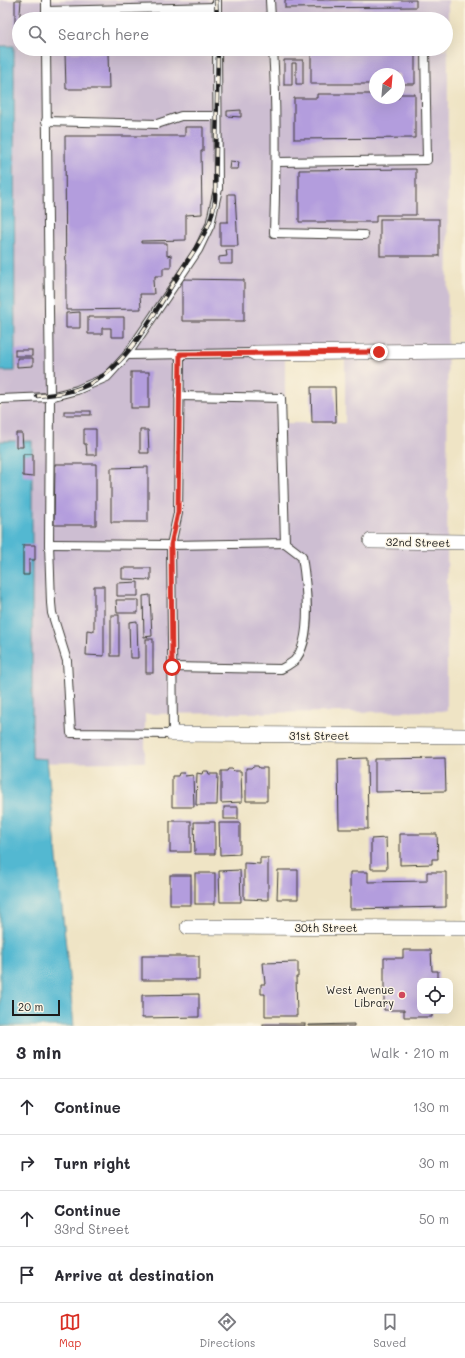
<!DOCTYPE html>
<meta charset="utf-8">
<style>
body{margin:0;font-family:Mali,sans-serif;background:#f7f7f7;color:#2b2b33}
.controls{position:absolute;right:12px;bottom:12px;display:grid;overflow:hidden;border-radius:8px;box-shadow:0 4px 16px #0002}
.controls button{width:36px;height:36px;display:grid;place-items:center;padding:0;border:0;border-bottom:1px solid #e1e1e2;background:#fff;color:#2b2b33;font:20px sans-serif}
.compass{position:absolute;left:369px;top:68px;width:36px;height:36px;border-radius:50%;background:#fff;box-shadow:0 4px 16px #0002;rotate:26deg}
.scale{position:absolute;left:12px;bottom:10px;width:48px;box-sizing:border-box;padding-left:4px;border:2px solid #1c1c1c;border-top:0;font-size:11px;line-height:14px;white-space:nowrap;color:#1c1c1c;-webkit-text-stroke:3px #fcf5e5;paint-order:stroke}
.stop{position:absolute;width:12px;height:12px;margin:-9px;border:3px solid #d93025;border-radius:50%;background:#fff}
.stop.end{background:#d93025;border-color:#fff;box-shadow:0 1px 4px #0008}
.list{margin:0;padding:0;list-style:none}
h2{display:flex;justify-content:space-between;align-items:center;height:52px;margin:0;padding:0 16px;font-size:17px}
h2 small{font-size:13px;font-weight:400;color:#7c7c81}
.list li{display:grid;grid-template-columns:26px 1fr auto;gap:12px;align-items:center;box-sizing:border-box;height:56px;padding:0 16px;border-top:1px solid #e1e1e2}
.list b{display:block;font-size:15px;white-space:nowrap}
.list p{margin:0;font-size:13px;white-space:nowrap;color:#7c7c81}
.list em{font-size:13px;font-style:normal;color:#7c7c81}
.icon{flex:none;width:22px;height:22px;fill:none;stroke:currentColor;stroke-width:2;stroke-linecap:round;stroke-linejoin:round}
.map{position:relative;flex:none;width:465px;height:1026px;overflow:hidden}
.search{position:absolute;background:#fff;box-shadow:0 4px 16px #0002;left:12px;right:12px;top:12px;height:44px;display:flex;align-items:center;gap:10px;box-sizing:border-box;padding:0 14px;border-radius:22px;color:#7c7c81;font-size:15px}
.sheet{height:276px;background:#fff}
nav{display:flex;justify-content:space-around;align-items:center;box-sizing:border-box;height:56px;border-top:1px solid #e1e1e2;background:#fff;font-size:11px;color:#7c7c81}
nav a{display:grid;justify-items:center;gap:2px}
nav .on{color:#d93025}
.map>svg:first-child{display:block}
.industrial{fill:#cdbed2;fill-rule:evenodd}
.water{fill:#53b8d1;stroke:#386a76}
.building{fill:#b39ddd}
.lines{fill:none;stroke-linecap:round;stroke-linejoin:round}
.lane-casing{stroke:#3c3a35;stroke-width:10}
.street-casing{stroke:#3c3a35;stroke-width:16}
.lane{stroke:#fff;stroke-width:8}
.street{stroke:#fff;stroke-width:15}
.rail-casing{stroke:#1c1c1c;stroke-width:4.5}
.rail{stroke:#fcf5e5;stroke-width:3;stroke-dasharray:9;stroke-linecap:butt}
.route{stroke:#d93025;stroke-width:5}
.poi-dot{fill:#d1495b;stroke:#fcf5e5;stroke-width:1.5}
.labels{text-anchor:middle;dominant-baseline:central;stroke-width:3;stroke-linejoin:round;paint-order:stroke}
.street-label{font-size:11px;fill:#1c1c1c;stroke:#fcf5e5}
.poi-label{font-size:11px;fill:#1c1c1c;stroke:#fcf5e5;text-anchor:end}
</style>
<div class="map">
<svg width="465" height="1026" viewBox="0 0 465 1026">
<rect width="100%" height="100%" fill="#fcf5e5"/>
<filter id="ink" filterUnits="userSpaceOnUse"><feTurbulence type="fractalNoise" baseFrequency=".025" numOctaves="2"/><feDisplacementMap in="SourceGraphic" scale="8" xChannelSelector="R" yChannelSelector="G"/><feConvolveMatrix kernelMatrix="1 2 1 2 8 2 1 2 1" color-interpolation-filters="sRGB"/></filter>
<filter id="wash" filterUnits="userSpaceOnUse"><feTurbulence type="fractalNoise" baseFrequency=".012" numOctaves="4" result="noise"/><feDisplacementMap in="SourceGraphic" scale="16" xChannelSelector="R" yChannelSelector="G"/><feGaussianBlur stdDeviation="0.9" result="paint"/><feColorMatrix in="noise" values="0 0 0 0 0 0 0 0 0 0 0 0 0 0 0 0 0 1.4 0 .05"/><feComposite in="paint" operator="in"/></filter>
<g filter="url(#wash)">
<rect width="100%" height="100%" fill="#efe4c5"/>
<path class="industrial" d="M 0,0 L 448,0 L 447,711 L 145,714 L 145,762 L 0,763 ZM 19,19 L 446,19 L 446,49 L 19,49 ZM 375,74 L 399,74 L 399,98 L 375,98 ZM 285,359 L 345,359 L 345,423 L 285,423 Z"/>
<g class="water">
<path d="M 0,46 L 14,46 L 15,371 L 0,371 Z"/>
<path d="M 0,441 L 32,441 L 32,758 L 47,759 L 74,1026 L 0,1026 Z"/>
</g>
<g id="blocks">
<g class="building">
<path d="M 15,0 L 21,0 L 19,28 L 15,28 Z"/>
<path d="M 285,0 L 416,0 L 416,7 L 285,8 Z"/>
<path d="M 311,49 L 415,49 L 415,84 L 399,84 L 399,74 L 375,74 L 375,84 L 311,84 Z"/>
<path d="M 65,53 L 108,53 L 109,89 L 66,89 Z"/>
<path d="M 284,60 L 303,60 L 303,84 L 296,84 L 296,63 L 292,63 L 292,85 L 284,85 Z"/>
<path d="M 317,94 L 375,94 L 375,98 L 399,98 L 399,94 L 415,94 L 415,138 L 294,139 L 294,98 L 317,98 Z"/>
<path d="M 241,110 L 241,117 L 227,116 L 227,111 Z"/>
<path d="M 185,127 L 203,127 L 203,151 L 201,151 L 202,214 L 186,215 L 186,240 L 141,241 L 141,243 L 167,243 L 167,256 L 171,255 L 171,268 L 163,268 L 163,276 L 155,276 L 155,280 L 153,280 L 154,294 L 140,294 L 141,309 L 66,310 L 65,136 L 185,136 Z"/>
<path d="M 230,161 L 239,162 L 238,169 L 229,169 Z"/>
<path d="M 416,169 L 416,215 L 376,215 L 376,222 L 299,222 L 299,170 Z"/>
<path d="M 228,194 L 235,194 L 238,246 L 220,246 L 220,222 L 228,222 Z"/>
<rect x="380" y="219" width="59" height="37"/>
<path d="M 226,250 L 232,250 L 232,264 L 219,264 L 219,257 L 227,256 Z"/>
<path d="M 182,279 L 244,280 L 244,321 L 182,321 Z"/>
<path d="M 80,312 L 80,328 L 66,328 L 66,313 Z"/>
<path d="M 88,317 L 124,317 L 124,337 L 111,337 L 111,328 L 102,328 L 102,334 L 88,334 Z"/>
<rect x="15" y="350" width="17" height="6"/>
<path d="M 17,358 L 33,358 L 33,366 L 17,367 Z"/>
<rect x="131" y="372" width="18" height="36"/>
<path d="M 311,387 L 335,387 L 336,422 L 312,422 Z"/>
<rect x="64" y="411" width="27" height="4"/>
<path d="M 84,429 L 96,429 L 96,455 L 87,455 L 86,444 L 84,444 Z"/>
<path d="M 140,430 L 148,430 L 149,453 L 140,453 Z"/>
<path d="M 16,433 L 22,433 L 23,447 L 16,447 Z"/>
<path d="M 23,454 L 33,454 L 33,477 L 23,476 Z"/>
<path d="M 55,464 L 96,464 L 96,525 L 54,525 Z"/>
<path d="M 148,467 L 148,522 L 111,522 L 111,468 Z"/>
<path d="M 23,545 L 35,545 L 35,560 L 29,560 L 29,575 L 23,575 Z"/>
<path d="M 122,568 L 151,568 L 151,580 L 122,579 Z"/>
<path d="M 138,582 L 138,596 L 117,596 L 117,583 Z"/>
<path d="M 94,586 L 104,586 L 104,656 L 86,655 L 87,630 L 94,631 Z"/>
<path d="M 150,595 L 152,636 L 144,637 L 143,596 Z"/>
<path d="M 116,600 L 138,600 L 138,613 L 117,613 Z"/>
<rect x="111" y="615" width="8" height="41"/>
<path d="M 137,621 L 138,658 L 130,658 L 129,622 Z"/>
<rect x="146" y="639" width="7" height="34"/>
<path d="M 367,758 L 368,829 L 339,829 L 338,759 Z"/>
<path d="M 445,758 L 446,791 L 375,792 L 375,759 Z"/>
<path d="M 253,766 L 258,766 L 259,768 L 267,768 L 267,801 L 246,801 L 246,768 L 251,768 Z"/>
<path d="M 228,769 L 232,769 L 234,771 L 241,771 L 242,802 L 221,803 L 221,771 L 227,771 Z"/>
<path d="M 203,771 L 208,771 L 209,774 L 218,774 L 217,805 L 196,805 L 197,773 L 202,774 Z"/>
<path d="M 179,773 L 184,773 L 185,776 L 193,775 L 194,807 L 172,807 L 172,776 L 178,776 Z"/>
<rect x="224" y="807" width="14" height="12"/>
<rect x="170" y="821" width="21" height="31"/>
<path d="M 194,822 L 215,822 L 215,854 L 195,854 Z"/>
<path d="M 219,823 L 240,823 L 240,854 L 220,855 Z"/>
<path d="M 400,834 L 437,834 L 438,859 L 432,859 L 432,864 L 400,865 Z"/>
<path d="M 386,838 L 387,869 L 371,869 L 371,839 Z"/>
<path d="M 260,858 L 268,858 L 268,900 L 244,899 L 244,863 L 260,864 Z"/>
<path d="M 240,870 L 241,902 L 220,902 L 219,871 Z"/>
<path d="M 278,870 L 298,870 L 298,899 L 277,899 Z"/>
<path d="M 350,872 L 368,872 L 368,882 L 427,881 L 427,872 L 446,872 L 446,907 L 350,909 Z"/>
<rect x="195" y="873" width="20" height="31"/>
<rect x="170" y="875" width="21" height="30"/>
<path d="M 403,950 L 431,950 L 432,971 L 438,971 L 438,981 L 420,981 L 420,1011 L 432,1011 L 432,1017 L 404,1017 L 404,1010 L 384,1010 L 384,958 L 403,958 Z"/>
<rect x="142" y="956" width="57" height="24"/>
<path d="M 298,962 L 298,977 L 296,977 L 297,1016 L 265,1016 L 265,994 L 261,994 L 261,984 L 265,984 L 263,963 Z"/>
<path d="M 199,994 L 199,1017 L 142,1018 L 142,995 Z"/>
<rect x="263" y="1024" width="42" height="2"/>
<path d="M 354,1024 L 354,1026 L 309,1026 L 309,1025 Z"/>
</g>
</g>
</g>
<g filter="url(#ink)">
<use href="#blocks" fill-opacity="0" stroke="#3c3a35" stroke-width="1"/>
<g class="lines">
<defs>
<g id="lane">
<path d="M 217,0 L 217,19"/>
<path d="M 270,0 L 271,19"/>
<path d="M 46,11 L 216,7"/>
<path d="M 46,19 L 46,0"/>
<path d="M 46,49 L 50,397 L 49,544 L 51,603 L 52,613 L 67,661 L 71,733 L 173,734 L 171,545 L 178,513 L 180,355"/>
<path d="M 273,49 C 277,110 276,171 274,233 L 364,235"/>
<path d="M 46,121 L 157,124 L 181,116 L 217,116"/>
<path d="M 277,162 L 427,160 L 425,49"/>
<path d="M 127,355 L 255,353"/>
<path d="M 0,399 L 50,397 L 77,390 L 107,377 L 127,355 L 198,250 L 210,225 L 218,189 L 217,49"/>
<path d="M 49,544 L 171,545 L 285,543 L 281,398 L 179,396"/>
<path d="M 172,667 L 281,669 C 285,667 290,664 294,661 C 314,640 306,582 302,556 L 285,543"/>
</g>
<g id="street">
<path d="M 255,353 L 465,351"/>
<path d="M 371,541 L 465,542"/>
<path d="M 173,734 L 465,736"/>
<path d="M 188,927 L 465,928"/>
</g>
</defs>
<use href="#lane" class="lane-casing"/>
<use href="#street" class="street-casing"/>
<use href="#lane" class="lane"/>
<use href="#street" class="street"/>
<defs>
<g id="rail">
<path d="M 216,0 L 217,19"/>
<path d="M 37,396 C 59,394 76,392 95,381 C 129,362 155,311 176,279 C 187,260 202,242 210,221 C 212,214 214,207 215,200 L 218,49"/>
</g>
</defs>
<use href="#rail" class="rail-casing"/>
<use href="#rail" class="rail"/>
</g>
</g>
<g class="lines" filter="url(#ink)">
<path class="route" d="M 172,667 L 171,545 L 178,513 L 180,354 L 379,352"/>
</g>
<circle class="poi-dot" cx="402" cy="995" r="4"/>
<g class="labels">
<g class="street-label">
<text transform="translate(418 542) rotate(1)">32nd Street</text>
<text x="319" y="735">31st Street</text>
<text x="326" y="927">30th Street</text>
</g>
<g class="poi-label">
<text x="394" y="989">West Avenue<tspan x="394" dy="13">Library</tspan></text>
</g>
</g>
</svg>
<div class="controls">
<button><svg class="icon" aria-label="locate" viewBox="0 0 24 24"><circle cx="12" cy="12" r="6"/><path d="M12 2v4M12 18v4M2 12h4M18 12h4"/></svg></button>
</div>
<svg class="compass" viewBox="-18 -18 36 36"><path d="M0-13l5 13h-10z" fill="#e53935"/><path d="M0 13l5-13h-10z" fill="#7c7c81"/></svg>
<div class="scale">20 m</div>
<div class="stop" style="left:172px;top:667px"></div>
<div class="stop end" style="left:379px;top:352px"></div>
<div class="search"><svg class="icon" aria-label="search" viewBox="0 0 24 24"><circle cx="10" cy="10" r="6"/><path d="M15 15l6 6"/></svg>Search here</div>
</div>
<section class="sheet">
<h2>3 min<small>Walk · 210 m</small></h2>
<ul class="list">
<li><svg class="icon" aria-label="ahead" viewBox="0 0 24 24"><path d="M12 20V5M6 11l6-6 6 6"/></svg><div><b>Continue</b></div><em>130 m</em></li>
<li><svg class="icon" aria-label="right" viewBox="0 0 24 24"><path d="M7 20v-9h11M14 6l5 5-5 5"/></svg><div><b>Turn right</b></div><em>30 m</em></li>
<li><svg class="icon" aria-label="ahead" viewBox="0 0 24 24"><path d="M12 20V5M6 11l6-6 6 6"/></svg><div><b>Continue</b><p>33rd Street</p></div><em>50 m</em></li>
<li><svg class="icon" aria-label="arrive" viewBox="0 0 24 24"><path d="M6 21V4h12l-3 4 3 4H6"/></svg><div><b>Arrive at destination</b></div></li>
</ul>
</section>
<nav>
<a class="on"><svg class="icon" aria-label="map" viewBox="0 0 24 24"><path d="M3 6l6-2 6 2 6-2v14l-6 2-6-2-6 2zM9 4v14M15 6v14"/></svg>Map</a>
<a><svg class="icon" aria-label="directions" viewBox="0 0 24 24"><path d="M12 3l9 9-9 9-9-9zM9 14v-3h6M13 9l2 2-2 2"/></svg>Directions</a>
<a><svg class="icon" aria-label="saved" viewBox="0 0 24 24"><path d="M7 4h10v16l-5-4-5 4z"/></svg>Saved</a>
</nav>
